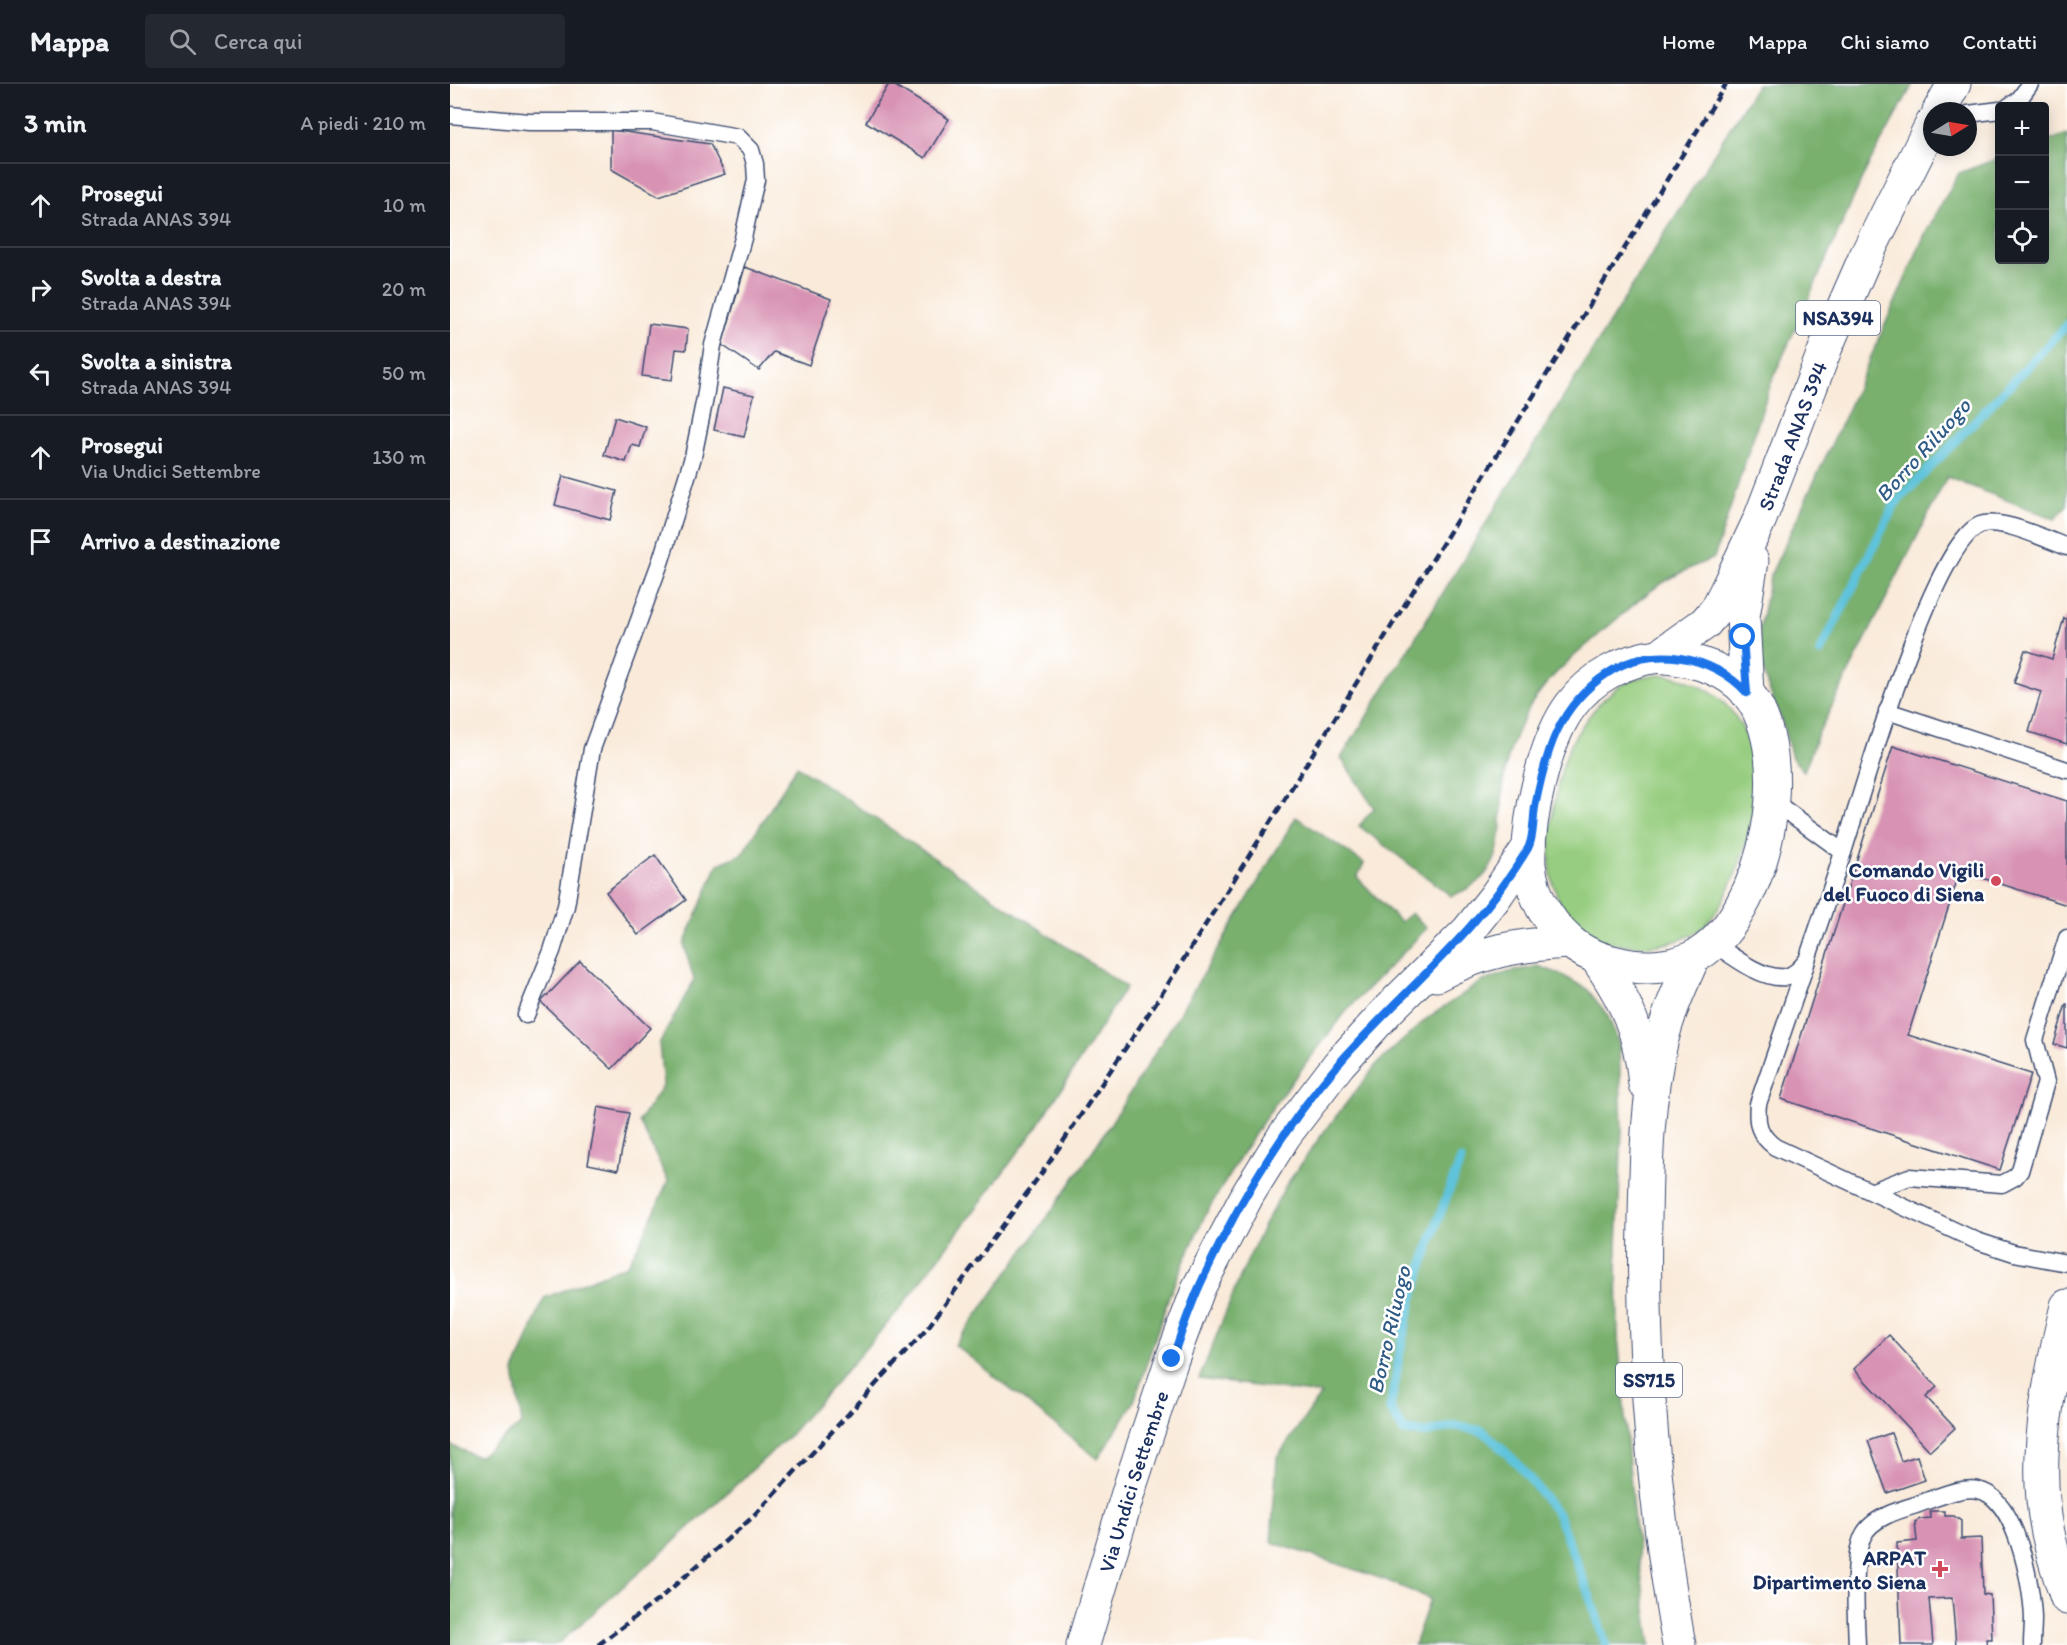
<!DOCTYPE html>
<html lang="it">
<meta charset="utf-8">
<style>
body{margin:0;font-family:Itim,sans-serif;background:#242831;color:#f1f3f6}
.controls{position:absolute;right:18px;top:18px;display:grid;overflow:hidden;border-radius:6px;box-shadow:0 3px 15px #0003}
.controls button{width:54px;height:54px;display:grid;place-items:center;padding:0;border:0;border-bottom:2px solid #363941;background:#171b24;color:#f1f3f6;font:30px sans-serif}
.compass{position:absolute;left:1473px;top:18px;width:54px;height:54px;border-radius:50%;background:#171b24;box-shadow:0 3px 15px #0003;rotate:79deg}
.stop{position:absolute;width:18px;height:18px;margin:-14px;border:4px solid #1a73e8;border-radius:50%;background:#fff}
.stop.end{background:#1a73e8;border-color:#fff;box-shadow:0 2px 6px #0008}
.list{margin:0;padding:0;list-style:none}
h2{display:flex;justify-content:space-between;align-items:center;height:78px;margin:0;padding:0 24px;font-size:26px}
h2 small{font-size:20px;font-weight:400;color:#9ea1a6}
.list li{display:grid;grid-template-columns:39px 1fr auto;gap:18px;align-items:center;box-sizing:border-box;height:84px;padding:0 24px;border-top:2px solid #363941}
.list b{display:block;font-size:22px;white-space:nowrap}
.list p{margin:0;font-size:20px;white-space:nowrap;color:#9ea1a6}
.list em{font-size:20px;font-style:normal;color:#9ea1a6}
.icon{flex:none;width:33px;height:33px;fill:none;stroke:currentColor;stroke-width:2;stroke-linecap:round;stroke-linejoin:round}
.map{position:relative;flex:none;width:1617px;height:1561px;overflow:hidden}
header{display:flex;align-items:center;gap:36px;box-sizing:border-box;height:84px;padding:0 30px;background:#171b24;border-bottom:2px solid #363941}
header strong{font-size:28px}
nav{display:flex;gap:33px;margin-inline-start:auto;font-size:21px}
.search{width:420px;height:54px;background:#242831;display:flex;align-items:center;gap:15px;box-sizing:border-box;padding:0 21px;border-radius:6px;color:#9ea1a6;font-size:22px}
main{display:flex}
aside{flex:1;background:#171b24}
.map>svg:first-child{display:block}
.green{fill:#97cd80;stroke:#597e6f;stroke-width:1.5}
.forest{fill:#79b06e;stroke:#4a7066;stroke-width:1.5}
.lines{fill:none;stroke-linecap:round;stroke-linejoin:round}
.stream{stroke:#5fc3dc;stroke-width:9}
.building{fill:#d893b4}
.lane-casing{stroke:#3c4b70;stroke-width:19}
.secondary-casing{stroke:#3c4b70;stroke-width:35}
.primary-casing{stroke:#3c4b70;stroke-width:35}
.highway-casing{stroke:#3c4b70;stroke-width:35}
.lane{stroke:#fff;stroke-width:16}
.secondary{stroke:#fff;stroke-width:33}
.primary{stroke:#fff;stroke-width:33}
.highway{stroke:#fff;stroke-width:33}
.rail{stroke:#1b2f5e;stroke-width:4.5;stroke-dasharray:9 4.5;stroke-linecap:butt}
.route{stroke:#1a73e8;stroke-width:8}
.poi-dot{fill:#d1495b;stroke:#fff;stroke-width:2}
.labels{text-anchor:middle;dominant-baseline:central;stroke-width:5;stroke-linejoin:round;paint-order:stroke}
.shield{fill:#fff;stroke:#5f6d8e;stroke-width:1.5}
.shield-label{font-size:20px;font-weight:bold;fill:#1b2f5e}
.street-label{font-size:21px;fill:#1b2f5e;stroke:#fff}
.poi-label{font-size:21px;font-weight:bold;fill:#1b2f5e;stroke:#fff;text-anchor:end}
.water-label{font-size:22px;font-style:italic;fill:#2f5b84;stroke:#fff}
</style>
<header>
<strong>Mappa</strong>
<div class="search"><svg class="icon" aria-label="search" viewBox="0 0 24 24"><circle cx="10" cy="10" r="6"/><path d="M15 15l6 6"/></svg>Cerca qui</div>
<nav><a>Home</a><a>Mappa</a><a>Chi siamo</a><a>Contatti</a></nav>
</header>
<main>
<aside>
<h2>3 min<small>A piedi · 210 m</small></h2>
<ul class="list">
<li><svg class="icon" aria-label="ahead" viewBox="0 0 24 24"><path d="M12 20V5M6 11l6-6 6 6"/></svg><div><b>Prosegui</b><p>Strada ANAS 394</p></div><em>10 m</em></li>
<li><svg class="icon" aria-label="right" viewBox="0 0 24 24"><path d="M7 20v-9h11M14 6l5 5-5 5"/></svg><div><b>Svolta a destra</b><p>Strada ANAS 394</p></div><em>20 m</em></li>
<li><svg class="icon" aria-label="left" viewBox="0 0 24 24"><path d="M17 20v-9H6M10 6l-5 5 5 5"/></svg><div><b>Svolta a sinistra</b><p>Strada ANAS 394</p></div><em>50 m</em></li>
<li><svg class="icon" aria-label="ahead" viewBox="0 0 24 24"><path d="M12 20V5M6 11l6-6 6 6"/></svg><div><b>Prosegui</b><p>Via Undici Settembre</p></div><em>130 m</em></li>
<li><svg class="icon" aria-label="arrive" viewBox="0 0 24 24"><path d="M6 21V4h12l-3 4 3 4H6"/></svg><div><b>Arrivo a destinazione</b></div></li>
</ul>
</aside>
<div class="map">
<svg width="1617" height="1561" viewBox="0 0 1617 1561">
<rect width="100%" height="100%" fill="#fff"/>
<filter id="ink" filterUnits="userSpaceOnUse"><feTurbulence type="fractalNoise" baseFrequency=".0167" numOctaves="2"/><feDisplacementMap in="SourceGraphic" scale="12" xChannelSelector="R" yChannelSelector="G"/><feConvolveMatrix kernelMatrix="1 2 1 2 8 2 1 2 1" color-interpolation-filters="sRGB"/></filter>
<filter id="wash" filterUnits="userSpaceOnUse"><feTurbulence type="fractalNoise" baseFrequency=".008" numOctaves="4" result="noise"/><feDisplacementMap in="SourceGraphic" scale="24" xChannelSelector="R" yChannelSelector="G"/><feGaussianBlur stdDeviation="1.35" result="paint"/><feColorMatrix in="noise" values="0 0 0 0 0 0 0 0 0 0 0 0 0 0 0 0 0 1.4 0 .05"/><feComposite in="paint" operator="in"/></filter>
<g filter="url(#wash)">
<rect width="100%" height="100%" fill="#f9ead9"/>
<path class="green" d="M 1195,592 C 1204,592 1214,590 1223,592 C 1317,617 1317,711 1287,786 C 1279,807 1267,834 1248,847 C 1220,865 1177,866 1147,854 C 1122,844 1105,816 1101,790 C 1096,756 1107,682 1125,653 C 1136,635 1153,613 1170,602 C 1177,597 1188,595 1195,592 Z"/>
<g class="forest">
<path d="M 1307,0 L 1463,0 L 1416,86 L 1321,299 L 1264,474 C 1246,481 1228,489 1211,500 C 1193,511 1177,527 1161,540 C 1130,568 1093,594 1074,633 C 1064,654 1054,680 1053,703 C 1049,752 1058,792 1001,812 L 909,742 L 924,724 L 891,674 Z"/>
<path d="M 1617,50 L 1617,421 L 1605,435 L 1497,393 L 1368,650 L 1354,687 L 1342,674 L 1332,638 L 1317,600 L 1307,558 L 1320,492 L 1396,329 L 1475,150 L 1509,89 L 1549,74 L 1550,176 L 1594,176 L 1595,58 Z"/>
<path d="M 347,682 L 676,903 L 588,1042 L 450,1225 L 337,1354 L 217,1464 L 110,1558 L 104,1561 L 0,1561 L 0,1361 L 28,1373 L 72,1340 L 64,1288 L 94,1214 L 177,1181 L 193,1153 L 218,1097 L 189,1037 L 213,1001 L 209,960 L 244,896 L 234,861 L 268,780 L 292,770 Z"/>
<path d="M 846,733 L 914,779 L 907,793 L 950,838 L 961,829 L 977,844 L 899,924 L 826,1018 L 793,1068 L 755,1131 L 719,1212 L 684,1318 L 648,1375 L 505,1261 C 557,1190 609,1119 657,1045 C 723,943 784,838 846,733 Z"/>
<path d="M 1088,882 L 1112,891 L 1137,905 L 1157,930 L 1169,960 L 1172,1045 L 1167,1164 L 1168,1251 L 1184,1438 L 1201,1561 L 964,1561 L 980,1515 L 936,1496 L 821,1458 L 827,1374 L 871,1310 L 749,1295 L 790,1193 L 812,1145 L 835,1103 L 870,1053 L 926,981 L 976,935 L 1031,898 L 1059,888 Z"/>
</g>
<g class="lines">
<g class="stream">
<path d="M 1370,568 L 1445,420 L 1617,241"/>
<path d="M 1011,1076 C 988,1133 965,1197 952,1257 C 948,1279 944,1302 940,1325 L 954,1347 L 976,1349 L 1005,1342 L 1033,1347 L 1069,1381 L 1108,1431 L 1140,1513 L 1156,1561"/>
</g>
</g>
<g id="blocks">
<g class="building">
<path d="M 439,0 L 442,0 L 499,35 L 475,74 L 416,38 Z"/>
<path d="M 161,46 L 260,60 L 275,90 L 209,112 L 161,85 Z"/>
<path d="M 295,183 L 381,215 L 359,281 L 324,268 L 309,286 L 272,261 Z"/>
<path d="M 199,240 L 238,245 L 236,266 L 226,265 L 222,296 L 192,292 Z"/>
<path d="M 273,304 L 304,311 L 294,353 L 264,346 Z"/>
<path d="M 165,333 L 196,343 L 190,363 L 182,361 L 176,378 L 154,371 Z"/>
<path d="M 113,392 L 167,407 L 160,436 L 105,421 Z"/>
<path d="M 1614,534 L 1617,535 L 1617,660 L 1579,648 L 1591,608 L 1564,599 L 1575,566 L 1602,575 Z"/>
<path d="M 1443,662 L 1617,717 L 1617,821 L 1510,787 L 1458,951 L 1581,990 L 1550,1086 L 1331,1015 Z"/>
<path d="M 205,771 L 236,816 L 188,851 L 156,808 Z"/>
<path d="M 130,877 L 200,944 L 162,985 L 91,918 Z"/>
<path d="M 1616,920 L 1617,920 L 1617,964 L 1604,960 Z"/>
<path d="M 148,1023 L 179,1029 L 168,1086 L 138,1080 Z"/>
<path d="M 1439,1251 L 1487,1303 L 1476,1313 L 1505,1344 L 1480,1367 L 1404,1285 Z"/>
<path d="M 1441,1349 L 1451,1377 L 1467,1372 L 1475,1396 L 1437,1409 L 1418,1357 Z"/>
<path d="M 1480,1427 L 1495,1427 L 1495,1432 L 1504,1432 L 1511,1437 L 1511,1455 L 1531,1454 L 1533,1510 L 1540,1511 L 1542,1555 L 1536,1555 L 1537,1561 L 1506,1561 L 1502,1514 L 1479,1515 L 1483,1561 L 1451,1561 L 1447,1459 L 1467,1457 L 1465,1438 L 1470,1435 L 1480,1434 Z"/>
</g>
</g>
</g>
<g filter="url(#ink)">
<use href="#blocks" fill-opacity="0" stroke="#3c4b70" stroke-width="1.5"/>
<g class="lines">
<defs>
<g id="lane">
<path d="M 1559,22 L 1568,17 L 1580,0"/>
<path d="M 1518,30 L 1550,26"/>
<path d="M 0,31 L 79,38 L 202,38 L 288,53 L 301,66 L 305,80 L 306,96 L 302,113 L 293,154 L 263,261 L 255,314 L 243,373 L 211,476 L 142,665 L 116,822 L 102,867 L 76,931"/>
<path d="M 1437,627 L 1617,686"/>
<path d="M 1323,717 L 1393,768"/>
<path d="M 1263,859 C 1281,871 1312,896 1335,893 C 1345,891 1351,883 1357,876 C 1369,840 1382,804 1393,768 C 1411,713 1482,460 1530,441 C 1551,433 1597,456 1617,463"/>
<path d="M 1356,880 L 1308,1020 C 1306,1040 1309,1051 1325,1063 L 1527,1157 L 1564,1169 L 1617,1179"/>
<path d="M 1423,1107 L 1459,1093 L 1552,1100 L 1565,1093 L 1570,1087 L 1596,998 L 1585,956 L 1617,854"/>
<path d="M 1407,1561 C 1406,1534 1402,1475 1413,1452 C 1421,1434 1449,1426 1466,1421 C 1483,1415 1511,1402 1528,1406 C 1566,1413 1582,1501 1583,1534 C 1583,1543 1582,1552 1582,1561"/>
</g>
<g id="secondary">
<path d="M 986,891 C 1032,867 1067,861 1118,858"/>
<path d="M 1617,1222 C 1602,1284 1587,1352 1593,1416 C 1596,1450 1606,1482 1617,1514"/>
<path id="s1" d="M 633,1561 L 681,1399 L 722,1275 L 749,1203 L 798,1110 L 834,1052 L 889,980 L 939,925 L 1018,847 L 1045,813 L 1079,763"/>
</g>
<g id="primary">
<path d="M 1489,27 L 1504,0"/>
<path d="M 1209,572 C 1237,575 1267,581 1289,600 C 1354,658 1317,838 1242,874 C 1220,884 1193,885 1171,880 C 1135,873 1115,859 1095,828 C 1087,815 1081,798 1079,781 C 1077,737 1094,657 1121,621 C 1142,593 1174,576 1209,572 Z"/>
<path id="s2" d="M 1209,572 L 1255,539 L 1267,525 L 1278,503 L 1310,435 L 1376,263 L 1414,176 L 1482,40"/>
<path d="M 1297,609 L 1293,533 L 1302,477"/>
</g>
<g id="highway">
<path d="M 1146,873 C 1176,917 1190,946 1195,1000"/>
<path d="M 1229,1561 C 1204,1421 1192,1278 1195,1135 C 1196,1075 1197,1017 1211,959 C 1218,929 1231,901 1243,874"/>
</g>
</defs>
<use href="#lane" class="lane-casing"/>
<use href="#secondary" class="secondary-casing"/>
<use href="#primary" class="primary-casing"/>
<use href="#highway" class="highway-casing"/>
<use href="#lane" class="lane"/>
<use href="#secondary" class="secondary"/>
<use href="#primary" class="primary"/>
<use href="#highway" class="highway"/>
<path class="rail" d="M 148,1561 L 208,1516 L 304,1432 L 476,1246 L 596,1083 L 711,911 L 828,726 L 1276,0"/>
</g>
</g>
<g class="lines" filter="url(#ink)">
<path class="route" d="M 722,1275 C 731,1250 739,1225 750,1201 C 786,1122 834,1042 892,976 C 954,906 1028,848 1077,766 C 1084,755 1083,735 1085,723 C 1096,667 1108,622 1158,589 C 1200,560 1263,571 1297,609 L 1293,553"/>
</g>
<g class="poi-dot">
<circle cx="1546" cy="797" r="6"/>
<path d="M1487 1476h6v6h6v6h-6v6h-6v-6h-6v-6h6z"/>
</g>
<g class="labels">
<g class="shield">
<rect x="1346" y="217" width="84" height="34" rx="4.5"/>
<rect x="1166" y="1279" width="66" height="34" rx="4.5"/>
</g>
<g class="shield-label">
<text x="1388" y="234">NSA394</text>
<text x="1199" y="1296">SS715</text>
</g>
<g class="street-label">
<text stroke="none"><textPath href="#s2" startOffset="264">Strada ANAS 394</textPath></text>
<text stroke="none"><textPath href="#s1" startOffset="171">Via Undici Settembre</textPath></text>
</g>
<g class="poi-label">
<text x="1534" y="785">Comando Vigili<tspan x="1534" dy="24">del Fuoco di Siena</tspan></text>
<text x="1476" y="1473">ARPAT<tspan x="1476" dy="24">Dipartimento Siena</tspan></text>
</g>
<g class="water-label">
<text transform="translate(1473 366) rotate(-48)">Borro Riluogo</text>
<text transform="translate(939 1246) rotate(-77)">Borro Riluogo</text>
</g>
</g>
</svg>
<div class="controls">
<button>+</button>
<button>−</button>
<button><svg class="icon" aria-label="locate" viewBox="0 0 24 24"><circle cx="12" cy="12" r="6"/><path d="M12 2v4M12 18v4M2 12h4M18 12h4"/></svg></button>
</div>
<svg class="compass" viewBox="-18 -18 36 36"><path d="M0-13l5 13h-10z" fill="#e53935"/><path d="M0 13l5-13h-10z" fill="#9ea1a6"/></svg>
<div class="stop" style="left:1293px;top:553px"></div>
<div class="stop end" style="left:722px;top:1275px"></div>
</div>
</main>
